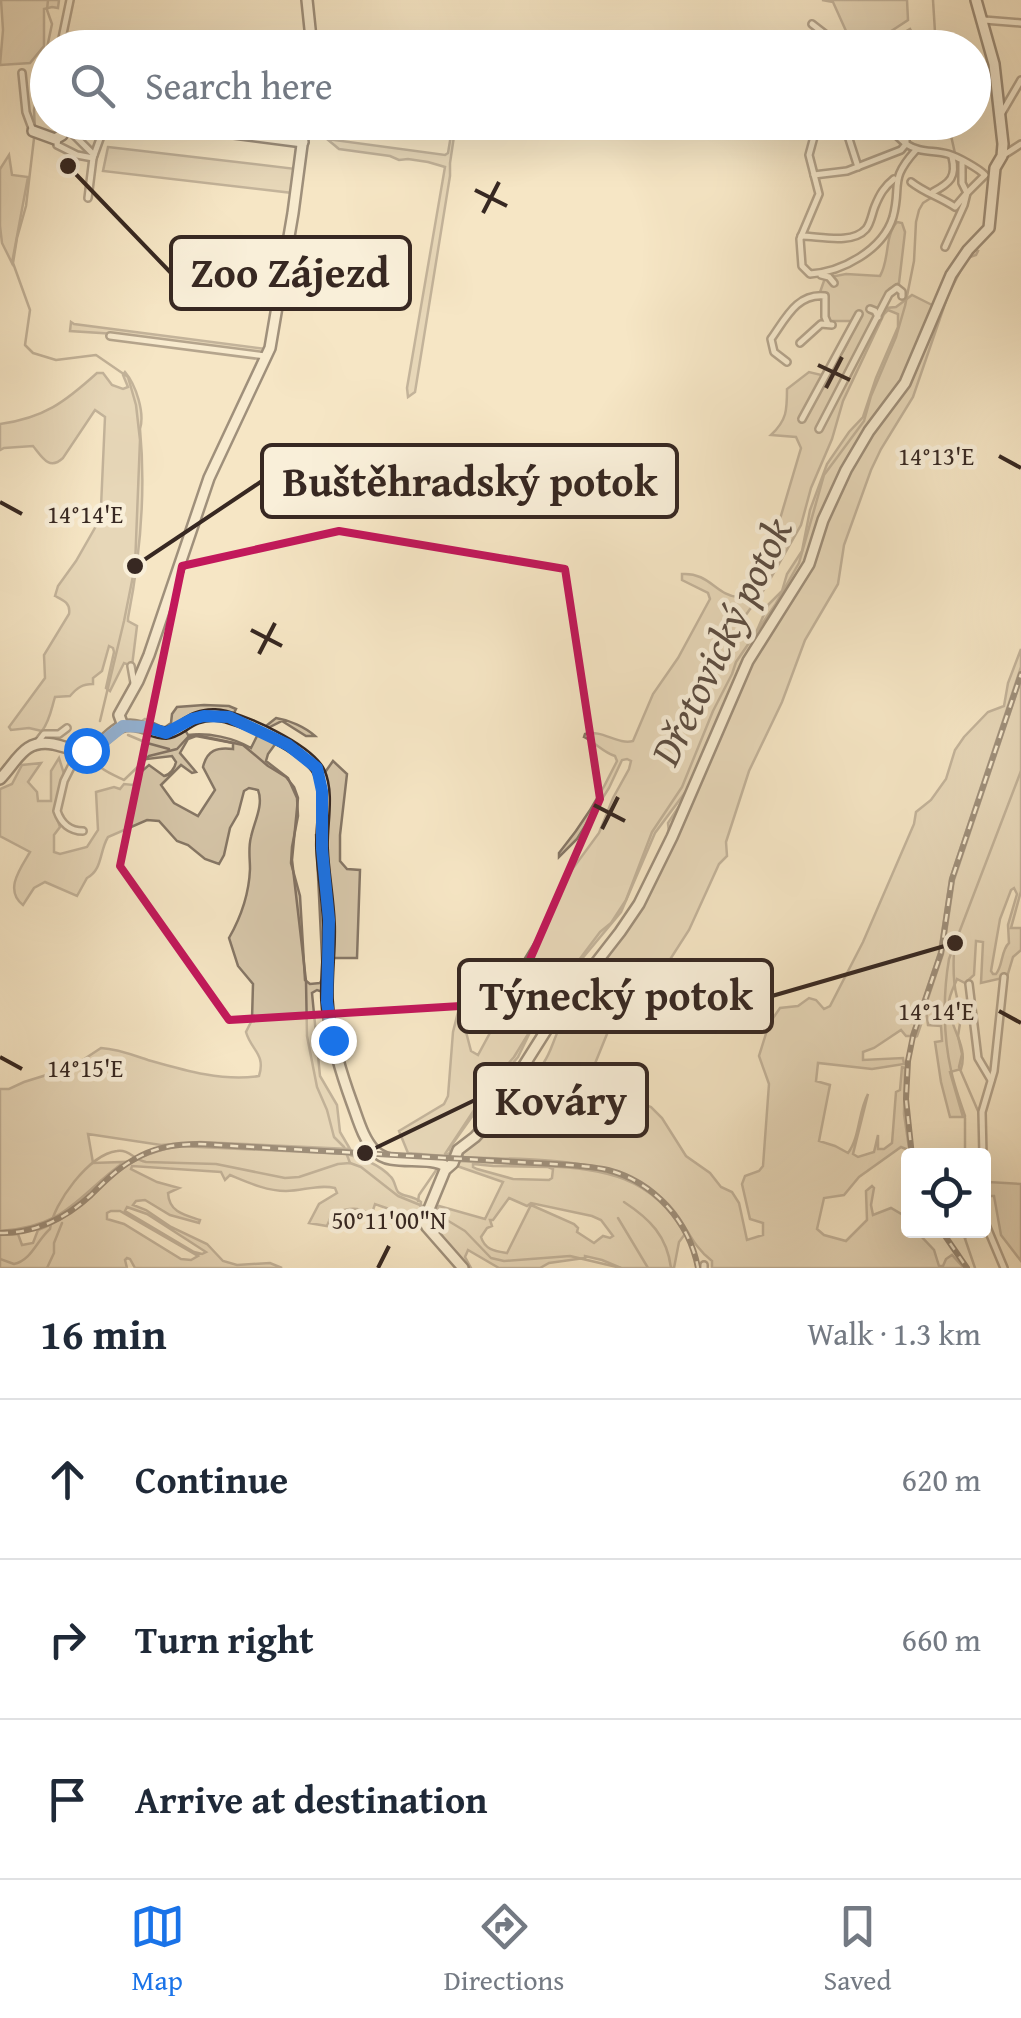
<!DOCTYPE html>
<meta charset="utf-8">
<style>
body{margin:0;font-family:"Gentium Book Plus",serif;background:#f2f2f3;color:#1f2937}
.controls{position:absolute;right:30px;bottom:30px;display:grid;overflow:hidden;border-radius:10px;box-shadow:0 10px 40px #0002}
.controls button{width:90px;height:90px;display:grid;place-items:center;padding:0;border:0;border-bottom:2px solid #e0e1e3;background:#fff;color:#1f2937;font:50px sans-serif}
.stop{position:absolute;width:30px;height:30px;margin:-22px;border:8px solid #1a73e8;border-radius:50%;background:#fff}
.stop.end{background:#1a73e8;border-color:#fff;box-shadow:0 2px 10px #0008}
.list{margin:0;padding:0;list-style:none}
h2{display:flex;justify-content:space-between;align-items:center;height:130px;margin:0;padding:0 40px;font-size:42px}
h2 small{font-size:32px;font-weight:400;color:#747a83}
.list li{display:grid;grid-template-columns:65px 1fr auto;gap:30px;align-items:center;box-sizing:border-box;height:160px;padding:0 40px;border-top:2px solid #e0e1e3}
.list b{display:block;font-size:38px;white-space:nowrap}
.list em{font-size:32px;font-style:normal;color:#747a83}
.icon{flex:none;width:55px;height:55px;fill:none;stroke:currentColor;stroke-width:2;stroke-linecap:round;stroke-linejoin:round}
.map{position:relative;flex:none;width:1021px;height:1268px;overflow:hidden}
.search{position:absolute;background:#fff;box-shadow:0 10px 40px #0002;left:30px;right:30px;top:30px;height:110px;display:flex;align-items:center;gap:25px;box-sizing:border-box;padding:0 35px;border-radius:55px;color:#747a83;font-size:38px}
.sheet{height:610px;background:#fff}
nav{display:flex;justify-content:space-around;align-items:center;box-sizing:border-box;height:140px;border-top:2px solid #e0e1e3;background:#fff;font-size:28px;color:#747a83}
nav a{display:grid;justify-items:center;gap:5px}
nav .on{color:#1a73e8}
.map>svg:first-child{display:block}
.green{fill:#d6c6a9;stroke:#867766;stroke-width:2.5;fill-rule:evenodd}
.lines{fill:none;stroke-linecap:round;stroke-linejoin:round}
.stream{stroke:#837363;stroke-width:2.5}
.street-casing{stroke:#67584b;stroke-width:10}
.secondary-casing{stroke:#372822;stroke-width:14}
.street{stroke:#f9efd9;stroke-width:5}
.secondary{stroke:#f9efd9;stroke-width:9}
.rail-casing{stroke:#372822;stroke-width:6}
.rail{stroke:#f9efd9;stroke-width:2.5;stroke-dasharray:8;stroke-linecap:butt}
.route{stroke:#1a73e8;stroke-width:12}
.marked{fill:none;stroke:#c2185b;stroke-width:8;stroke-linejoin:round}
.ticks{fill:none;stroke:#372822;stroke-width:4}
.labels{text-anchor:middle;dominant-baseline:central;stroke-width:9;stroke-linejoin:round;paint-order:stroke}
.water-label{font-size:42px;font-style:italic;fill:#5d4e42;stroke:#f9efd9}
.ticks-label{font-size:25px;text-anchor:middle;fill:#372822;stroke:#f9efd9;stroke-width:9;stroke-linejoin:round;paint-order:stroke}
.leader{fill:none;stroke:#372822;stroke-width:4}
.callout-dot{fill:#372822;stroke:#f9efd9;stroke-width:4}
.callout{fill:#f9efd9;stroke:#372822;stroke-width:4}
.callout-label{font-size:42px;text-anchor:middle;font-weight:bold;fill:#372822}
</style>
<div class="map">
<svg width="1021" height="1268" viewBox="0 0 1021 1268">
<rect width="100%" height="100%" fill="#f6e6c5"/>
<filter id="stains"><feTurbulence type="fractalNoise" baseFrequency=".002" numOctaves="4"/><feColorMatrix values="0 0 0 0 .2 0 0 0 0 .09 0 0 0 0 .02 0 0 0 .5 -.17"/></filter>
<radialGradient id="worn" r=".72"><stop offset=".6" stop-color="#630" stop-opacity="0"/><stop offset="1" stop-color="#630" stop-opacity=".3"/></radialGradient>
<g class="green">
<path d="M 1,0 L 59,0 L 58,8 L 52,7 L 44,9 L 44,46 L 30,63 L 0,65 L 3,30 Z"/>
<path d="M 822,0 L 907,0 L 908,20 L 876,41 L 881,46 L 910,29 L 920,47 L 871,47 L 866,43 L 851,42 L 833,2 Z"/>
<path d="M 453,123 L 456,123 L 450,163 L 450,176 L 415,392 L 408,397 L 407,388 L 445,167 L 428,162 L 408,159 L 399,160 L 390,156 L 339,149 L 327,139 L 445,155 L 448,153 Z"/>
<path d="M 108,147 L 296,169 L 293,193 L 103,171 Z"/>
<path d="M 9,155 L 12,175 L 28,177 L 12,263 L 2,243 L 0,226 L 0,169 Z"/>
<path d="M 897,222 L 902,223 L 905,232 L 899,283 L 889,289 L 885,308 L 896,307 L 912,295 L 934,306 L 907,372 L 866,431 L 844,469 L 824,511 L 807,563 L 745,664 L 670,836 L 637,903 L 619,931 L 549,1019 L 578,977 L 618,928 L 638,899 L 669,833 L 668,823 L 685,797 L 684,794 L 655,833 L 621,912 L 581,960 L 534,1024 L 518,1057 L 495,1084 L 449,1149 L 451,1152 L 445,1156 L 408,1153 L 399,1131 L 444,1104 L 448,1096 L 453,1032 L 463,992 L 465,993 L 465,1028 L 471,1051 L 478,1055 L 504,1007 L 522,963 L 551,916 L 568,875 L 599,833 L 613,798 L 629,769 L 631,761 L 627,759 L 622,760 L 609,788 L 577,839 L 559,857 L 559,853 C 582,825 601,795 617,761 L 615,756 C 603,752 596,743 584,737 L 585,734 C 602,729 617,745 633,741 L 653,694 L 678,658 L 710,599 L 708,593 L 682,580 L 682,574 C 709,572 717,596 738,597 L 753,571 L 757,556 L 780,519 L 801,448 L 796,437 L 771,435 C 787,420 787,410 787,389 L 809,372 L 821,375 C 838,364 848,345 854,327 L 852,321 L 830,321 L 819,295 L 825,278 L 846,274 L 880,276 C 890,259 884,237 897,222 ZM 888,310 L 898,314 L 898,327 L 876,378 L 863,417 L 849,432 L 827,464 L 810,510 L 802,551 L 787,574 L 782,591 L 768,605 L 755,635 L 749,639 L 738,631 L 738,626 L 765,588 L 801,525 L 811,488 L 832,439 L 843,401 L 884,314 Z"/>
<path d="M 973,249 L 978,251 L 976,255 L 967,258 L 948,295 L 913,397 L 881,449 L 871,470 L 844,545 L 838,584 L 805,640 L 782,702 L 749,771 L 726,842 L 727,856 L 719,864 L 689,930 L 662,972 L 607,1034 L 594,1066 L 595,1079 L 623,1096 L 651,1107 L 662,1118 L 686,1156 L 710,1173 L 721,1187 L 732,1192 L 739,1203 L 747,1240 L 763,1235 L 763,1223 L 750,1219 L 742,1184 L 745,1176 L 759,1171 L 763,1166 L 769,1084 L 759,1056 L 769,1024 L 780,1008 L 798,1006 L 809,998 L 816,1000 L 824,1009 L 830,1006 L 863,942 L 914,824 L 916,812 L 931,800 L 946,779 L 955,750 L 964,737 L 988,712 L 1004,706 L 1008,683 L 1021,649 L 1021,667 L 950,879 L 939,953 L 911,1036 L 906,1036 L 901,1030 L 874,1048 L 863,1052 L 863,1060 L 903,1058 L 904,1064 L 872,1069 L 818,1063 L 816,1081 L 830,1085 L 819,1141 L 835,1146 L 848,1153 C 860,1137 858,1112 868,1094 L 853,1154 L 858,1157 L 874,1152 L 878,1135 L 878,1149 L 884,1149 L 892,1143 L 896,1092 L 900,1090 L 902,1067 L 905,1068 L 904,1114 L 910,1155 L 908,1160 L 906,1149 L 901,1147 L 859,1177 L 844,1195 L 824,1198 L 817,1229 L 824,1235 L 846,1241 L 867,1220 L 866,1191 L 872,1186 L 874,1188 L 871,1205 L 873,1215 L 891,1208 L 908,1218 L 908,1230 L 916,1231 L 934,1250 L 939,1266 L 943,1266 L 946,1259 L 952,1255 L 964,1268 L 712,1268 L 712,1261 C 689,1244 686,1220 665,1201 C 613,1153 530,1161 463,1157 L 462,1150 L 501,1123 L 526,1075 C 548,1069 550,1047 559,1029 C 568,1012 579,994 591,979 L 590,976 L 622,933 L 749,666 L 811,565 L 828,512 L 848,471 L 893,402 L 953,277 Z"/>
<path d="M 71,322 L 74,324 L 266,349 L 264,354 L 116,334 L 70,331 Z"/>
<path d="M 125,372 C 136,385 145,413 140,429 C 146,492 140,557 128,618 L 128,621 L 137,626 L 132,666 L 124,663 L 110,691 L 106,688 L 114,652 L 113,648 L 109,646 L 102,671 L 93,678 L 93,684 C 82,684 77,688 70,696 L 55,697 C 51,710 50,720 42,731 L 29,728 L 11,730 L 9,727 L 45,678 L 44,655 L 69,614 C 71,603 63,600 55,596 L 58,586 L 76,561 L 96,526 L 101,507 L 105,417 L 95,410 L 63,458 C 49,471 42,457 33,446 L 4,448 L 0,450 L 0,424 C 44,418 65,402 97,373 L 103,373 L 112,385 L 123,389 L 128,387 L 123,375 Z"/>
<path d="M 1021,680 L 1021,891 L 1011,928 L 1021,928 L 1021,950 L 1013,957 L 1007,977 L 981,983 L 983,942 L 976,941 L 974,975 L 965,983 L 957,979 C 954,987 949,995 949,1003 C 948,1027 969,1045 961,1069 L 950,1072 L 963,1117 L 950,1117 L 941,1082 L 935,1042 L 942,1041 L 941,1026 L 928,1025 L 926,1010 L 917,1036 L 915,1037 L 943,954 L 954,880 ZM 1014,888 L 1017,894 L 1008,925 L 1009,943 C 1001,950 1003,966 996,974 L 993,974 L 991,971 L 1000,919 L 1011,890 Z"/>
<path d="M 204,705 L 229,706 L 236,709 L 234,713 L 261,727 L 266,726 L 276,718 C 289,720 305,727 315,736 L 306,736 L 282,721 L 268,728 L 288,745 L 215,715 L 166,733 L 139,723 L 145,719 L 164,728 L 171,723 L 172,714 L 177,707 Z"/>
<path d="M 184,728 L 188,735 C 208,732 234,738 251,748 L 258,734 L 276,743 L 268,754 L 266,761 L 288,778 L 297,798 L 298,816 L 292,847 L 291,863 L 300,896 L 305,980 L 310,984 L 320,983 L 323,978 L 316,834 L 319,842 L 326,958 L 323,992 L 317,990 L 312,993 L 320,1076 L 337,1105 L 340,1132 L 350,1149 L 200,1142 L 161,1145 L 88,1134 L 93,1163 L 124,1162 C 76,1197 66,1227 0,1231 L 0,1089 L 9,1089 L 24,1082 L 72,1067 L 101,1048 C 118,1049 133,1055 148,1060 C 183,1070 223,1082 259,1076 C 266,1054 251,1050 246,1032 L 252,1020 L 253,984 L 238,966 L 229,938 C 241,917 249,895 250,869 C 250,858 248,848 251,837 C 254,822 264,805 258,790 L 249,788 L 244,791 L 238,814 L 230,828 L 224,855 L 219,864 L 205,859 L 188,845 L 177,841 L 159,821 L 147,820 L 108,837 C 99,852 103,869 87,878 L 77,896 L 45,882 L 34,888 L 23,905 C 4,890 20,869 30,852 L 0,836 L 0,789 L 12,784 L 22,765 L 41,763 L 28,782 L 37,792 L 38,801 L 51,801 L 51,771 L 59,758 L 64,774 L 55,813 L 60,827 L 54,835 L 54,852 L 60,854 L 87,847 L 98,830 L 96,792 L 114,787 L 120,789 L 124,784 L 133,785 L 142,771 L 149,765 L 164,776 C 170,775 175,768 176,762 L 172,756 L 147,759 C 142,751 144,742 150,734 ZM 196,736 L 233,743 L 233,749 C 217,747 207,750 203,767 L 215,790 L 198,816 L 174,803 L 161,785 L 181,765 L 192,773 L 196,772 L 180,753 L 188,739 Z"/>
<path d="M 333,761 L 347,774 L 340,835 L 340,861 L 347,869 L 360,870 L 357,958 L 329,958 L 321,778 Z"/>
<path d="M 178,1146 L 347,1154 C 363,1159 379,1164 391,1177 C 395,1181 395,1188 398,1192 C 403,1197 412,1195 421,1202 L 419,1224 L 424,1230 L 389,1209 L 375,1204 L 371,1216 L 365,1217 L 366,1212 C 357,1206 342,1209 332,1214 L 327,1226 L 309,1223 L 319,1204 L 337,1193 L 335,1188 C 318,1184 303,1191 286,1191 C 266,1191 247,1182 230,1175 L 225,1180 L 221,1172 L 132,1166 L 131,1169 L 157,1182 L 179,1188 L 168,1193 C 169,1212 184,1215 200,1220 L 199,1223 L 170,1215 L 145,1200 L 136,1201 L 133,1205 L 146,1210 L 171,1227 L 207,1244 L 223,1261 L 237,1265 L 270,1263 L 282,1268 L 135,1268 L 130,1259 L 127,1258 L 125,1260 L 127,1268 L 0,1268 L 0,1235 L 18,1234 L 22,1245 L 33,1243 L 38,1230 C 77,1216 94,1188 126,1166 C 142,1155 159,1150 178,1146 ZM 127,1207 L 147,1214 L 206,1252 L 202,1254 L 194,1252 L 125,1211 ZM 111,1211 L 120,1211 L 198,1256 L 191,1260 L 181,1259 L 124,1224 L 107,1219 L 107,1213 Z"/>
<path d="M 457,1161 C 486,1162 515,1164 544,1166 C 604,1169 652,1176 685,1234 L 679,1242 L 674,1268 L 621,1268 L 602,1260 L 585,1256 L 585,1258 L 549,1263 L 540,1268 L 499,1268 L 468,1250 L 465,1257 L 471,1268 L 467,1268 L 437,1233 L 431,1220 L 439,1206 L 485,1219 L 503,1182 L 457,1166 ZM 473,1164 L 493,1166 L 548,1167 L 553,1169 L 552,1178 L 549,1180 L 513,1179 L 477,1169 L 473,1167 ZM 509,1198 L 527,1206 L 531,1203 L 592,1216 L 601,1220 L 613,1236 L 610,1238 L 603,1236 L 594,1243 L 577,1232 L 578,1228 L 574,1224 L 531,1205 L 507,1253 C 495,1251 485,1250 481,1237 L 487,1228 L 492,1226 L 490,1220 L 493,1220 Z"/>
<path d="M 988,1182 L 1021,1184 L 1021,1261 L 1001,1235 L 994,1196 L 989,1196 Z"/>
</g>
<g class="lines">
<g class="stream">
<path d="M 48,0 L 47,10 L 52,24 L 34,110 L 35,130 L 26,206 L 17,238 L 13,263 L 30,310 L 25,345 L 33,353 L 56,360 L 96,355 L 128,377 L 136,405 L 140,440 L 135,566 L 124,621 L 100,721"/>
<path d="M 933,0 L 936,48"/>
<path d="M 128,735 L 147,743 L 169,749"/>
<path d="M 89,751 C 95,768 109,773 124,780 L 149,756 L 177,749 L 188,737 L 196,735 L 243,745 L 268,766 L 286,777 L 294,787 L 298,798 L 292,860 L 306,981 L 307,1036 L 317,1087 L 327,1110 L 334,1137 L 344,1147 L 350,1163"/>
<path d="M 954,950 C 953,971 953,993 962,1011 L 958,1036 L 962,1054 L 959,1067 L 978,1111"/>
<path d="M 965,1116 C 960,1101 954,1085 951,1070 C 943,1035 943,994 949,959 L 1021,771"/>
<path d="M 965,1118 L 965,1156"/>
<path d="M 445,1154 L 494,1080 L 514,1057 L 549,1000 L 600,932 L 611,923 L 626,900 L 652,832 L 682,787 L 713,711 L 732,674 L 736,662 L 775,605 L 799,563 L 824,475 L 864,421 L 871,396 L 896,337 L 905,306 L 914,261 L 916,222 L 919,210 L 923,203 L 945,189 L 954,179 L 956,158 L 948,122"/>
<path d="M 418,1201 L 419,1195 L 439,1166"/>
<path d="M 624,1202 C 650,1219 667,1236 671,1268"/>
<path d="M 432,1211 L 465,1231 L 491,1258 L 504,1261 L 570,1256 L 621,1268"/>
<path d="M 618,1218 L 648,1268"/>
<path d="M 962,1230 L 975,1268"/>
<path d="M 965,1238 L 975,1230"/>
<path d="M 0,1259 L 14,1264 C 31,1261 37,1240 50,1229 C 53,1204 89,1154 117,1151 C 129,1149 134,1160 146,1162 L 216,1164 L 285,1178 L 299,1177 L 338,1164 L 350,1163 L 361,1167 L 398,1196 L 425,1207"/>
<path d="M 47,1268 L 54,1253 L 54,1243 L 62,1223"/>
</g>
<defs>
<g id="street">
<path d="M 984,20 L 1021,23"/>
<path d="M 812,24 L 843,48"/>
<path d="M 818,31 L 824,48"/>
<path d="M 60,48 L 70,0"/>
<path d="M 22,73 L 26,112 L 33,131"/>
<path d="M 1000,116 L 1021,80"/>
<path d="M 818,122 L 809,155 L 819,194 L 800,239 L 802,266 L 810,274 C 842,272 883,250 893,217 C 902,184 888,181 916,150"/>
<path d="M 882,122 L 906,144"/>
<path d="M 901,122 L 906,130 L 906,143"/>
<path d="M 72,123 L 73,134 L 94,155"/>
<path d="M 850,124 L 870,134 L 881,134 L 892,122"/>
<path d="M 850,125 L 849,139 L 858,167"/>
<path d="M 58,138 L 57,145 L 77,155 L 93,158"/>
<path d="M 1004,155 L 1021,144"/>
<path d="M 814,175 L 847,171 L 901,150 L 906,144 C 920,153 933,150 948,154 C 958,157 978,168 985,175"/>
<path d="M 911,182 C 925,193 940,197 955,207 L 967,193 L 962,183 L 962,163"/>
<path d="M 933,192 C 950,183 957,177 952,157"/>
<path d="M 88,198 L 93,158 L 106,122"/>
<path d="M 801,236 C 819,236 852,245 866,229 C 871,223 872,213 875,206 C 880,194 884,187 894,179"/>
<path d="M 945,247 L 964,205 L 967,193 L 984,176"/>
<path d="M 821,275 L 829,277 L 834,283"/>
<path d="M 870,309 L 875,311 L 878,317"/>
<path d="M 110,336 L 265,356"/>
<path d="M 800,343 L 821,324 L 832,325"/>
<path d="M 787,362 L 774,352 L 771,339 C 786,318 797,293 825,296 L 825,317 L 828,324"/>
<path d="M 802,419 L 859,314"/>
<path d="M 819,429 L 889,294 L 897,288 L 902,292 L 902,296"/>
<path d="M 131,666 L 134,683"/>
<path d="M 37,743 L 44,734 L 59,734 L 67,728"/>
<path d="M 79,751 L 64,781 L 57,811 C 61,823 70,831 83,831"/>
<path d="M 969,984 L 978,1058 L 991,1080"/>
<path d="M 983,1156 L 982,1112 L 994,1071 L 1004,977"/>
<path d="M 984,1174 L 986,1225 L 1004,1268"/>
<path d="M 704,1268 L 704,1265"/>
</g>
<g id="secondary">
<path d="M 307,0 L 312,48"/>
<path d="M 149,122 L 303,142"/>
<path d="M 33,131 L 55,139 L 62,135 L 69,122"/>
<path d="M 123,726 L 119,715 L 138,681 L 149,655 L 209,478 L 270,348 L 293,213 L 305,122"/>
<path d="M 0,779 C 18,760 24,739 53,744 C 63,746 73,751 83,750 C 100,750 107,733 121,727 C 136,721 151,733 166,733 C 181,732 190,714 215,715 C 239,716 309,750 319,772 C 329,794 321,825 322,848 C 323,873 328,898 329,924 C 330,949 326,975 327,1000 C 329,1035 340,1070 352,1103 C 358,1119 363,1139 375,1151 C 390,1168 427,1154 447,1167"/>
<path d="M 463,1268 L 427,1227 L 424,1221 L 445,1170 L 453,1163 L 458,1150 L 475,1137 L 487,1124 L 557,1013 L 620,932 L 639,904 L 672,837 L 748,661 L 809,564 L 823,520 L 846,470 L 869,431 L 905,383 L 951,275 L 968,250 L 989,228 L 995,168 L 1002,156 L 1003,144 L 994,64 L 976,0"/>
</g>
</defs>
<use href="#street" class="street-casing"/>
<use href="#secondary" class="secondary-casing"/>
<use href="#street" class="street"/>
<use href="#secondary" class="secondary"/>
<defs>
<g id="rail">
<path d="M 912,1156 L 906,1099 L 908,1061 L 913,1036 L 941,953 L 952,879 L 1021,674"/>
<path d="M 941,1230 L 967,1268"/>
<path d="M 0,1233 C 36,1233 65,1219 91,1195 C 104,1182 117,1169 133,1160 C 154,1147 176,1144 200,1144 L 553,1164 C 572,1165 590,1166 608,1170 C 654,1182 689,1221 698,1268"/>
</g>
</defs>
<use href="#rail" class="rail-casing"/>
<use href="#rail" class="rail"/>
</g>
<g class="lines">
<path class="route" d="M 86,750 L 98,746 L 123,726 L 146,727 L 166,733 L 192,719 L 204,716 L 229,717 L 288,745 L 317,768 L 322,791 L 322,849 L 329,920 L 327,1002 L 333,1040"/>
</g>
<path d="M0 0H1021V1268H0ZM 339,531 L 565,569 L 600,799 L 511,1003 L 229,1020 L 120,866 L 182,566 Z" fill="#f6e6c5" fill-opacity=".55" fill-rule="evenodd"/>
<path class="marked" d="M 339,531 L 565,569 L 600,799 L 511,1003 L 229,1020 L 120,866 L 182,566 Z"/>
<path class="ticks" d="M 475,190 L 507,206M 483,213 L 499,182M 818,365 L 850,380M 826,388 L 842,357M 999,456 L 1021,468M 0,502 L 22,514M 251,630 L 282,646M 259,654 L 275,623M 594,805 L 625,821M 602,829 L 618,797M 999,1011 L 1021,1023M 0,1057 L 22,1069M 378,1268 L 389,1246"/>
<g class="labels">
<g class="water-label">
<text transform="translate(720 641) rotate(-64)">Dřetovický potok</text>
</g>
</g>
<g class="ticks-label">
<text x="936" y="465">14°13'E</text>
<text x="85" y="523">14°14'E</text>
<text x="936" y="1020">14°14'E</text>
<text x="85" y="1077">14°15'E</text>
<text x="389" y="1229">50°11'00"N</text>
</g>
<path class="leader" d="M68 166L171 273M135 566L262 481M955 943L772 996M365 1153L475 1100"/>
<g class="callout-dot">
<circle cx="68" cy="166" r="10"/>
<circle cx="135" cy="566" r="10"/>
<circle cx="955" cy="943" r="10"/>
<circle cx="365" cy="1153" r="10"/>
</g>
<g class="callout">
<rect x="171" y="237" width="239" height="72" rx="10"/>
<rect x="262" y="445" width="415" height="72" rx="10"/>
<rect x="459" y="960" width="313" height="72" rx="10"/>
<rect x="475" y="1064" width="172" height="72" rx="10"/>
</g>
<g class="callout-label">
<text x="290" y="287">Zoo Zájezd</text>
<text x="470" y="496">Buštěhradský potok</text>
<text x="616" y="1010">Týnecký potok</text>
<text x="561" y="1115">Kováry</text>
</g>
<rect width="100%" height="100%" filter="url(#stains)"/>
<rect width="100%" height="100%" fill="url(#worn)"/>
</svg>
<div class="controls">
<button><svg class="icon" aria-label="locate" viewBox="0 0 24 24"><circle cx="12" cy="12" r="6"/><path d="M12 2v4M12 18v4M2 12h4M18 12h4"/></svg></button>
</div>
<div class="stop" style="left:86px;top:750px"></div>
<div class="stop end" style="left:333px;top:1040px"></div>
<div class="search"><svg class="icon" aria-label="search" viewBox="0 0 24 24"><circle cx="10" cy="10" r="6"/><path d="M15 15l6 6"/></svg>Search here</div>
</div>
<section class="sheet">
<h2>16 min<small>Walk · 1.3 km</small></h2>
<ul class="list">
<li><svg class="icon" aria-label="ahead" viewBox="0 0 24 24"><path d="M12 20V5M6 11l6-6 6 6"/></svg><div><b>Continue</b></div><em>620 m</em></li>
<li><svg class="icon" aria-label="right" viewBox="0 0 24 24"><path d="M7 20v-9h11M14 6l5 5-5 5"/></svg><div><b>Turn right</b></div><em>660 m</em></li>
<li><svg class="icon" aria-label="arrive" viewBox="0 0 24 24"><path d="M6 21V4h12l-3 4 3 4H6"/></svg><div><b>Arrive at destination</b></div></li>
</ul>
</section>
<nav>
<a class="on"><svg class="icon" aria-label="map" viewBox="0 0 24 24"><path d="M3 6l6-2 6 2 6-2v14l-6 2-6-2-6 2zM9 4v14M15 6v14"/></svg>Map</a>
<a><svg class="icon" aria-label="directions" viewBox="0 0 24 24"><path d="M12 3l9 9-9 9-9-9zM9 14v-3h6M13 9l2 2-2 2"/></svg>Directions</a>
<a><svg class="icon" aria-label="saved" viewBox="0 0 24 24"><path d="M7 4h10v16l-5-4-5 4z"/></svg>Saved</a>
</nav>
